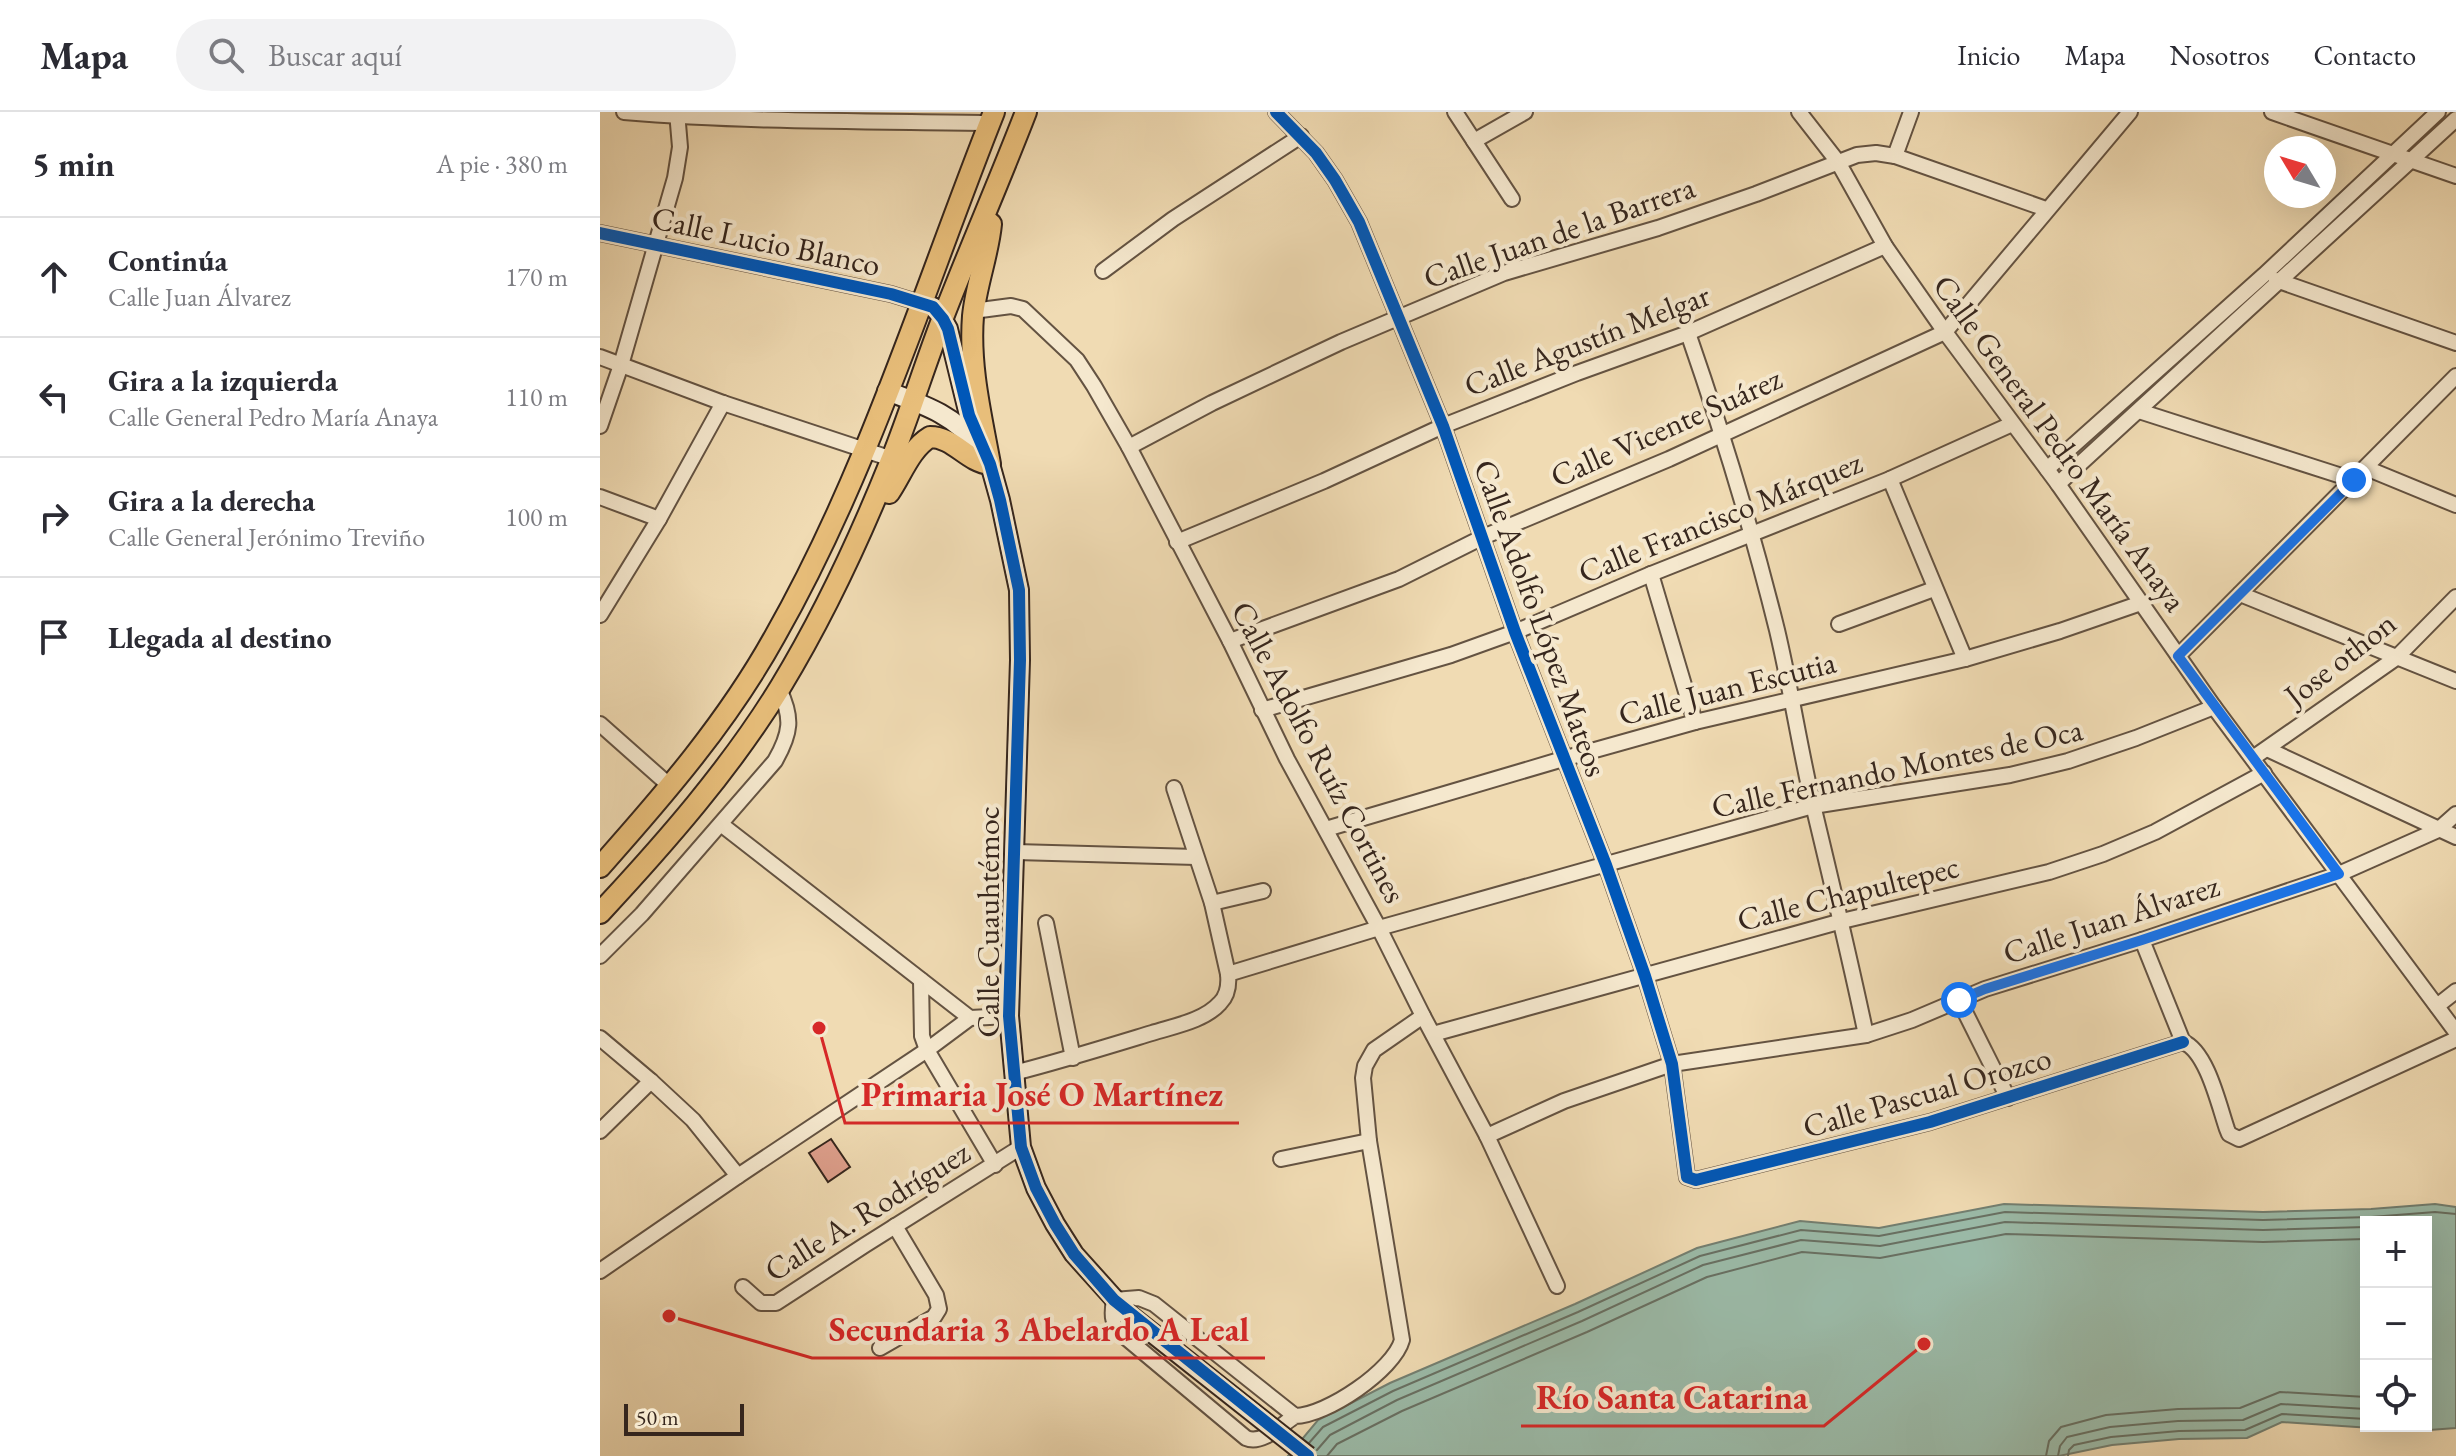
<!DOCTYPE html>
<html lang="es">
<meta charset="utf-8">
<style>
body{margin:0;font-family:"EB Garamond",serif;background:#f2f2f3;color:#2b2b33}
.controls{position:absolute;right:24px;bottom:24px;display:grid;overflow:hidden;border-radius:0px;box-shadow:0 8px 32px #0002}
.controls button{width:72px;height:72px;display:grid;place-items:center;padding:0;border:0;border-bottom:2px solid #e1e1e2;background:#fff;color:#2b2b33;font:40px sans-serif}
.compass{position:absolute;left:1664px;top:24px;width:72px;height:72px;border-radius:50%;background:#fff;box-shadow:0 8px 32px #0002;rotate:308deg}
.scale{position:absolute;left:24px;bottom:20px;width:120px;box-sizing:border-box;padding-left:8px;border:4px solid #36261d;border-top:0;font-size:22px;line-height:28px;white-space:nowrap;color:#36261d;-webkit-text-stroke:6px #f5e8ce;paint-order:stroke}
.stop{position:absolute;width:24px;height:24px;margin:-18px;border:6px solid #1a73e8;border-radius:50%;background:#fff}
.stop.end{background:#1a73e8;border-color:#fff;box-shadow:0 2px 8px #0008}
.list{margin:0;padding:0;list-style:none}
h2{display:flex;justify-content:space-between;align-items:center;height:104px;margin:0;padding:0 32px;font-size:34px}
h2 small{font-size:26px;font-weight:400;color:#7c7c81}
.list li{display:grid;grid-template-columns:52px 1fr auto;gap:24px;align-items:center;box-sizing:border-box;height:120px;padding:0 32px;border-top:2px solid #e1e1e2}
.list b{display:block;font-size:30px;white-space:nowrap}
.list p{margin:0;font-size:26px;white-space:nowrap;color:#7c7c81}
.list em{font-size:26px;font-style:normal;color:#7c7c81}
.icon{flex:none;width:44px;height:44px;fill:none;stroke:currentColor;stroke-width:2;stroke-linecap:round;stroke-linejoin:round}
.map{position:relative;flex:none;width:1856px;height:1344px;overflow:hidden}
header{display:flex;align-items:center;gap:48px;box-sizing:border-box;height:112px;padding:0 40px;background:#fff;border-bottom:2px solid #e1e1e2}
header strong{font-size:38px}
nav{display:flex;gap:44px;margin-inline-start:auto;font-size:28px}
.search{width:560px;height:72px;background:#f2f2f3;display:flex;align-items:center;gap:20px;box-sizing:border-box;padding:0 28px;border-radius:44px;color:#7c7c81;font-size:30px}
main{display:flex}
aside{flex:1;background:#fff}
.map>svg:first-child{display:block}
.water{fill:#9bbba9;stroke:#737f71;stroke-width:2;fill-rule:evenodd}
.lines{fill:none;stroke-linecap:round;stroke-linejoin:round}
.shore{stroke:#687063;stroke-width:2}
.building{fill:#dfa08d;stroke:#36261d;stroke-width:2}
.street-casing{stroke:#645342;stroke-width:18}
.secondary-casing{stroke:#36261d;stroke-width:22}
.primary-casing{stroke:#36261d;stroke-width:24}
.street{stroke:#f5e8ce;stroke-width:14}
.secondary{stroke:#f5e8ce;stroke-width:18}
.primary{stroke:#e8be7a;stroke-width:20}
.secondary-bridge-casing{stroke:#36261d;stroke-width:22;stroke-linecap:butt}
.secondary-bridge{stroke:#f5e8ce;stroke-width:18}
.cycleway-casing{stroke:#f5e8ce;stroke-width:17}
.cycleway{stroke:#0057b8;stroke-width:12}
.route{stroke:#1a73e8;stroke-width:10}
.labels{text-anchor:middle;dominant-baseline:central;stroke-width:8;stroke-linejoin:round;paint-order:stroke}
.street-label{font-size:32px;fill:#36261d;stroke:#f5e8ce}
.leader{fill:none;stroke:#d62828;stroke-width:3}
.callout-dot{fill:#d62828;stroke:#f5e8ce;stroke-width:3}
.callout-label{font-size:34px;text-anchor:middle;font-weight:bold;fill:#d62828;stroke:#f5e8ce;stroke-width:8;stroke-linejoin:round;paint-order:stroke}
</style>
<header>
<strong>Mapa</strong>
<div class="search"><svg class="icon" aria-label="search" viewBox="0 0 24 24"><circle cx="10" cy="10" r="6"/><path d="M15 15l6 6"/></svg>Buscar aquí</div>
<nav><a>Inicio</a><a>Mapa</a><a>Nosotros</a><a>Contacto</a></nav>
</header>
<main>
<aside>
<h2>5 min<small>A pie · 380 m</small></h2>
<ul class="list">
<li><svg class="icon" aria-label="ahead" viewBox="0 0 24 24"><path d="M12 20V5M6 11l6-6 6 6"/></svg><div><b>Continúa</b><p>Calle Juan Álvarez</p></div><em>170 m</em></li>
<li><svg class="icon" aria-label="left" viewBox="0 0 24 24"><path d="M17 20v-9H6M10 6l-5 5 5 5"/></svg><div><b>Gira a la izquierda</b><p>Calle General Pedro María Anaya</p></div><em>110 m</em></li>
<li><svg class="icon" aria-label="right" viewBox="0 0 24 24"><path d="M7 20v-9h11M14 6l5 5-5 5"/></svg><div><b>Gira a la derecha</b><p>Calle General Jerónimo Treviño</p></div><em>100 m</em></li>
<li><svg class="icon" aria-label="arrive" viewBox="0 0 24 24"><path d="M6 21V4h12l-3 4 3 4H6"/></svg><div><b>Llegada al destino</b></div></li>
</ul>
</aside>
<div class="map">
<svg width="1856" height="1344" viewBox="0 0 1856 1344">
<rect width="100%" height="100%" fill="#f0dbb3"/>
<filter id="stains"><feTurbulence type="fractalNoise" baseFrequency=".0025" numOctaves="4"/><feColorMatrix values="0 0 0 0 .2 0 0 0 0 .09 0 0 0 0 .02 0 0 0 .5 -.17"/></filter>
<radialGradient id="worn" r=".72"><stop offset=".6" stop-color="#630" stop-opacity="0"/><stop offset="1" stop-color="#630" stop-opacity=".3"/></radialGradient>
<path class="water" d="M 1404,1092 L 1663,1100 L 1771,1097 L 1835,1092 L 1856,1095 L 1856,1316 L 1816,1319 L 1682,1310 L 1647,1326 L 1579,1327 L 1512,1333 L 1459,1344 L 688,1344 L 718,1308 L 790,1271 L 975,1192 L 1097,1136 L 1200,1109 L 1279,1116 ZM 1766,1110 L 1826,1110 L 1826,1314 L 1766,1314 Z"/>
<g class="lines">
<g class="shore">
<path d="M 709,1331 L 723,1315 L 793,1279 L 978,1200 L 1100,1144 L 1201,1118 L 1279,1124 L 1405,1100 L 1663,1108 L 1771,1105 L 1835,1100 L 1856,1102"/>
<path d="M 717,1338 L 730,1323 L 797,1288 L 982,1209 L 1103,1153 L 1201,1128 L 1280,1134 L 1405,1110 L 1663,1118 L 1766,1115"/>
<path d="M 727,1344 L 737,1332 L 802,1299 L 987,1220 L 1107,1165 L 1202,1140 L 1280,1146 L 1406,1122 L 1663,1130 L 1766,1127"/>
<path d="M 1446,1344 L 1449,1329 L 1461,1315 L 1506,1303 L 1578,1297 L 1640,1296 L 1680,1280 L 1766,1285"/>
<path d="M 1458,1344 L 1460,1334 L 1467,1325 L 1510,1315 L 1578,1309 L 1643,1308 L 1681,1292 L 1766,1297"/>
<path d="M 1468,1344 L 1469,1338 L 1474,1333 L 1511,1325 L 1579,1319 L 1645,1318 L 1682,1302 L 1766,1307"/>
</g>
</g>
<path class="building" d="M 231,1027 L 250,1055 L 228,1070 L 209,1041 Z"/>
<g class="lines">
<defs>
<g id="street">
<path d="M 24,0 C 146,10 268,9 389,11"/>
<path d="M 676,0 L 716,41 L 735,68 L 759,110 L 843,314 L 915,520 L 1006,753 L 1045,864 L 1072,952 L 1087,1065 L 1096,1068 L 1330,1010 L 1583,930"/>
<path d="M 855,0 L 912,87"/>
<path d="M 1199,0 L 1238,50 L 1285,134 L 1345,220 L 1458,372 L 1614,595 L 1856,920"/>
<path d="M 1672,0 L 1856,64"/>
<path d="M 874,29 L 925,0"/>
<path d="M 1295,44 L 1311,0"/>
<path d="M 0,121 L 291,182 L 320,191"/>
<path d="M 503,159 L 573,107 L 701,24"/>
<path d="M 1676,168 L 1856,231"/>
<path d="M 373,199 L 411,194 L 423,197 L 477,248 L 494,274 L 529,335 L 630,529 L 687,647 L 779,816 L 823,904 L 887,1024 L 957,1174"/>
<path d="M 1088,221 C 1122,319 1152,417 1177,518 C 1191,577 1200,638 1214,697 C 1232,772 1250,847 1266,923"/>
<path d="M 0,245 L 123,291 L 292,347"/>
<path d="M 1539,299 L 1754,368"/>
<path d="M 0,314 L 21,253 L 75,66 L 80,35 L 77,0"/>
<path d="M 529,335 L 612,291 L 741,230 L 904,161 L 1058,116 L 1156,82 L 1257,43 L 1276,41 L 1295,44 L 1446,97"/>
<path d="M 1766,356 L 1856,393"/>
<path d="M 1447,357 L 1664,163 L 1838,0"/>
<path d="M 1290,367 L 1365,547"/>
<path d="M 1458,372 L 1856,7"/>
<path d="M 0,385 L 59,407"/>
<path d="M 577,430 L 724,369 L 843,314 L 977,261 L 1088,221 L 1285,134"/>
<path d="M 1051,462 L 1095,610"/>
<path d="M 1640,482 L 1856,569"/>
<path d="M 0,503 L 59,407 L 123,291"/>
<path d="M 1239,512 L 1334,477"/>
<path d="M 630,529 L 799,467 L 883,425 L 1069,347 L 1345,220 L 1530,0"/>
<path d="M 1578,544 L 1856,264"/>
<path d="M 662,598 L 851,543 L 915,520 L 1051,462 L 1290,367 L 1412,312"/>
<path d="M 0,612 L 70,674"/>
<path d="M 1667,637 L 1856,725"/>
<path d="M 1653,646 L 1796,546 L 1856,485"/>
<path d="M 574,676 L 612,791 L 628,862"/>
<path d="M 122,713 L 370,906"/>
<path d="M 726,717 L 963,647 L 1095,610 L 1365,547 L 1460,519 L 1541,491"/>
<path d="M 413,740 L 596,745"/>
<path d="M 612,791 L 663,779"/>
<path d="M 446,811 L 473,946"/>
<path d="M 1542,828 L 1583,930 C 1607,939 1619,994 1627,1017 L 1629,1022 L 1639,1027 L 1856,927"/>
<path d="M 0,844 L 42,802 L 175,649 C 191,621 193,606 179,577"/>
<path d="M 321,868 L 322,924 L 327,938 L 395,1053"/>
<path d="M 1359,888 L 1408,986"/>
<path d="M 1837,894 L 1856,879"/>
<path d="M 833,922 L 1242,809 L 1449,760 L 1503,742 L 1555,720 L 1664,661"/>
<path d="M 0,926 L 51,969 L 93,1008 L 138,1064"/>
<path d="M 414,961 C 461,949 506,935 552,921 C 574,914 604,909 620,891 C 628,883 629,872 628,862 L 779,816 L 1213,694 L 1410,663 L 1468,649 L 1536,626 L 1614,595"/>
<path d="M 0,1019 L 51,969"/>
<path d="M 887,1024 L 964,989 L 1072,952 L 1266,923 L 1312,908 L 1385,877 L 1542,828 L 1739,762 L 1838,718 L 1856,702"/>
<path d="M 681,1047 L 769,1029"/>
<path d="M 0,1159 L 138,1064 L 327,938 L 370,906 L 409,904"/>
<path d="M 143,1175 L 161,1191 L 176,1191 L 265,1133 L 421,1035"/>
<path d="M 280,1236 L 334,1205 L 339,1197 L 336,1183 L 295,1114"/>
<path d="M 695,1304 C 681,1313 662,1333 646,1326 L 524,1224 C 512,1211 511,1205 514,1188 L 539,1186 L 554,1192 L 695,1304 C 726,1304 794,1258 802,1228 L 769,1029 L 763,966 L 765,954 L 774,938 L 823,904"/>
</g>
<g id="secondary">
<path d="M 320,191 L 333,195 L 339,201 L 348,217 L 369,303 L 390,352 L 400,388 L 419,478 L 420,548 L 409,904 L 421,1035 L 436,1076 L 455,1112 L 474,1142 L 527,1201"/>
<path d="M 287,279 C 321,292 354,302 377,333"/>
</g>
<g id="primary">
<path d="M 289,381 C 302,362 310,337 330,325 C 354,325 367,350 390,352 C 381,303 369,254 373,204 C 376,173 388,143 391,112"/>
<path d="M 0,755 C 64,683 128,609 175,524 C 269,359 324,176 394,0"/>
<path d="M 0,801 C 65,731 131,656 181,574 C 224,503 259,428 290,351 C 309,304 324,255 342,208 C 369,138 399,70 426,0"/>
</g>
</defs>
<use href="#street" class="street-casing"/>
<use href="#secondary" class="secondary-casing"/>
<use href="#primary" class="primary-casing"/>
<use href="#street" class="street"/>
<use href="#secondary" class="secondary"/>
<use href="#primary" class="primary"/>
<defs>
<path id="secondary-bridge" d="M 527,1201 L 708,1344"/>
</defs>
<use href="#secondary-bridge" class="secondary-bridge-casing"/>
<use href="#secondary-bridge" class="secondary-bridge"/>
<defs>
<g id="cycleway">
<path d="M 676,0 L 716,41 L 735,68 L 759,110 L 843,314 L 915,520 L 1006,753 L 1045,864 L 1072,952 L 1087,1065 L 1096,1068 L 1330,1010 L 1583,930"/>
<path d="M 0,121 L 291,182 L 333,195 L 343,207 L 348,217 L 369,303 L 390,352 L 400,388 L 419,478 L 420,548 L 409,904 L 421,1035 L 436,1076 L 455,1112 L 474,1142 L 514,1188 L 708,1344"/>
</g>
</defs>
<use href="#cycleway" class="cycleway-casing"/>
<use href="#cycleway" class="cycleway"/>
</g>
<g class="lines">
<path class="route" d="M 1359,888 L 1385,877 L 1542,828 L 1739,762 L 1578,544 L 1754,368"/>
</g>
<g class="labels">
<g class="street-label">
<text transform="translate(959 120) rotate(-19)">Calle Juan de la Barrera</text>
<text transform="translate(166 129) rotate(12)">Calle Lucio Blanco</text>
<text transform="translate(987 228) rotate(-21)">Calle Agustín Melgar</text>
<text transform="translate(1066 315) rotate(-24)">Calle Vicente Suárez</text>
<text transform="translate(1460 331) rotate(54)">Calle General Pedro María Anaya</text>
<text transform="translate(1120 405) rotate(-22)">Calle Francisco Márquez</text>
<text transform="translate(941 506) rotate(70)">Calle Adolfo López Mateos</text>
<text transform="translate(1740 547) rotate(-38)">Jose othon</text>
<text transform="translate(1127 576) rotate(-14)">Calle Juan Escutia</text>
<text transform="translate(719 640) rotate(62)">Calle Adolfo Ruíz Cortines</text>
<text transform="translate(1297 656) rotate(-12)">Calle Fernando Montes de Oca</text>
<text transform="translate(1248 781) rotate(-14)">Calle Chapultepec</text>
<text transform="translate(1511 807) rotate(-18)">Calle Juan Álvarez</text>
<text transform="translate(388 810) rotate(-90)">Calle Cuauhtémoc</text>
<text transform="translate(1327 980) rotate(-16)">Calle Pascual Orozco</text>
<text transform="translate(267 1099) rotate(-32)">Calle A. Rodríguez</text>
</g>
</g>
<path class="leader" d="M219 916L245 1011H639M69 1204L212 1246H665M1324 1232L1224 1314H921"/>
<g class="callout-dot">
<circle cx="219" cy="916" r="8"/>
<circle cx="69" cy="1204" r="8"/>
<circle cx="1324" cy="1232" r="8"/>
</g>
<g class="callout-label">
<text x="442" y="994">Primaria José O Martínez</text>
<text x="439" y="1229">Secundaria 3 Abelardo A Leal</text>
<text x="1072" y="1297">Río Santa Catarina</text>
</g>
<rect width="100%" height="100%" filter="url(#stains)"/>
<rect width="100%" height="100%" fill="url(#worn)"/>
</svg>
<div class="controls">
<button>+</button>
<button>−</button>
<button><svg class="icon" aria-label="locate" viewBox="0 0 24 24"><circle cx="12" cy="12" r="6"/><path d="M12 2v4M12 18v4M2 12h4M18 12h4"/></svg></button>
</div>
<svg class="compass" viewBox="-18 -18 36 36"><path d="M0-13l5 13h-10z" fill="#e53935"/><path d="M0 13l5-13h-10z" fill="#7c7c81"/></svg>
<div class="scale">50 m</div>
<div class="stop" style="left:1359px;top:888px"></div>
<div class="stop end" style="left:1754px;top:368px"></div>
</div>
</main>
